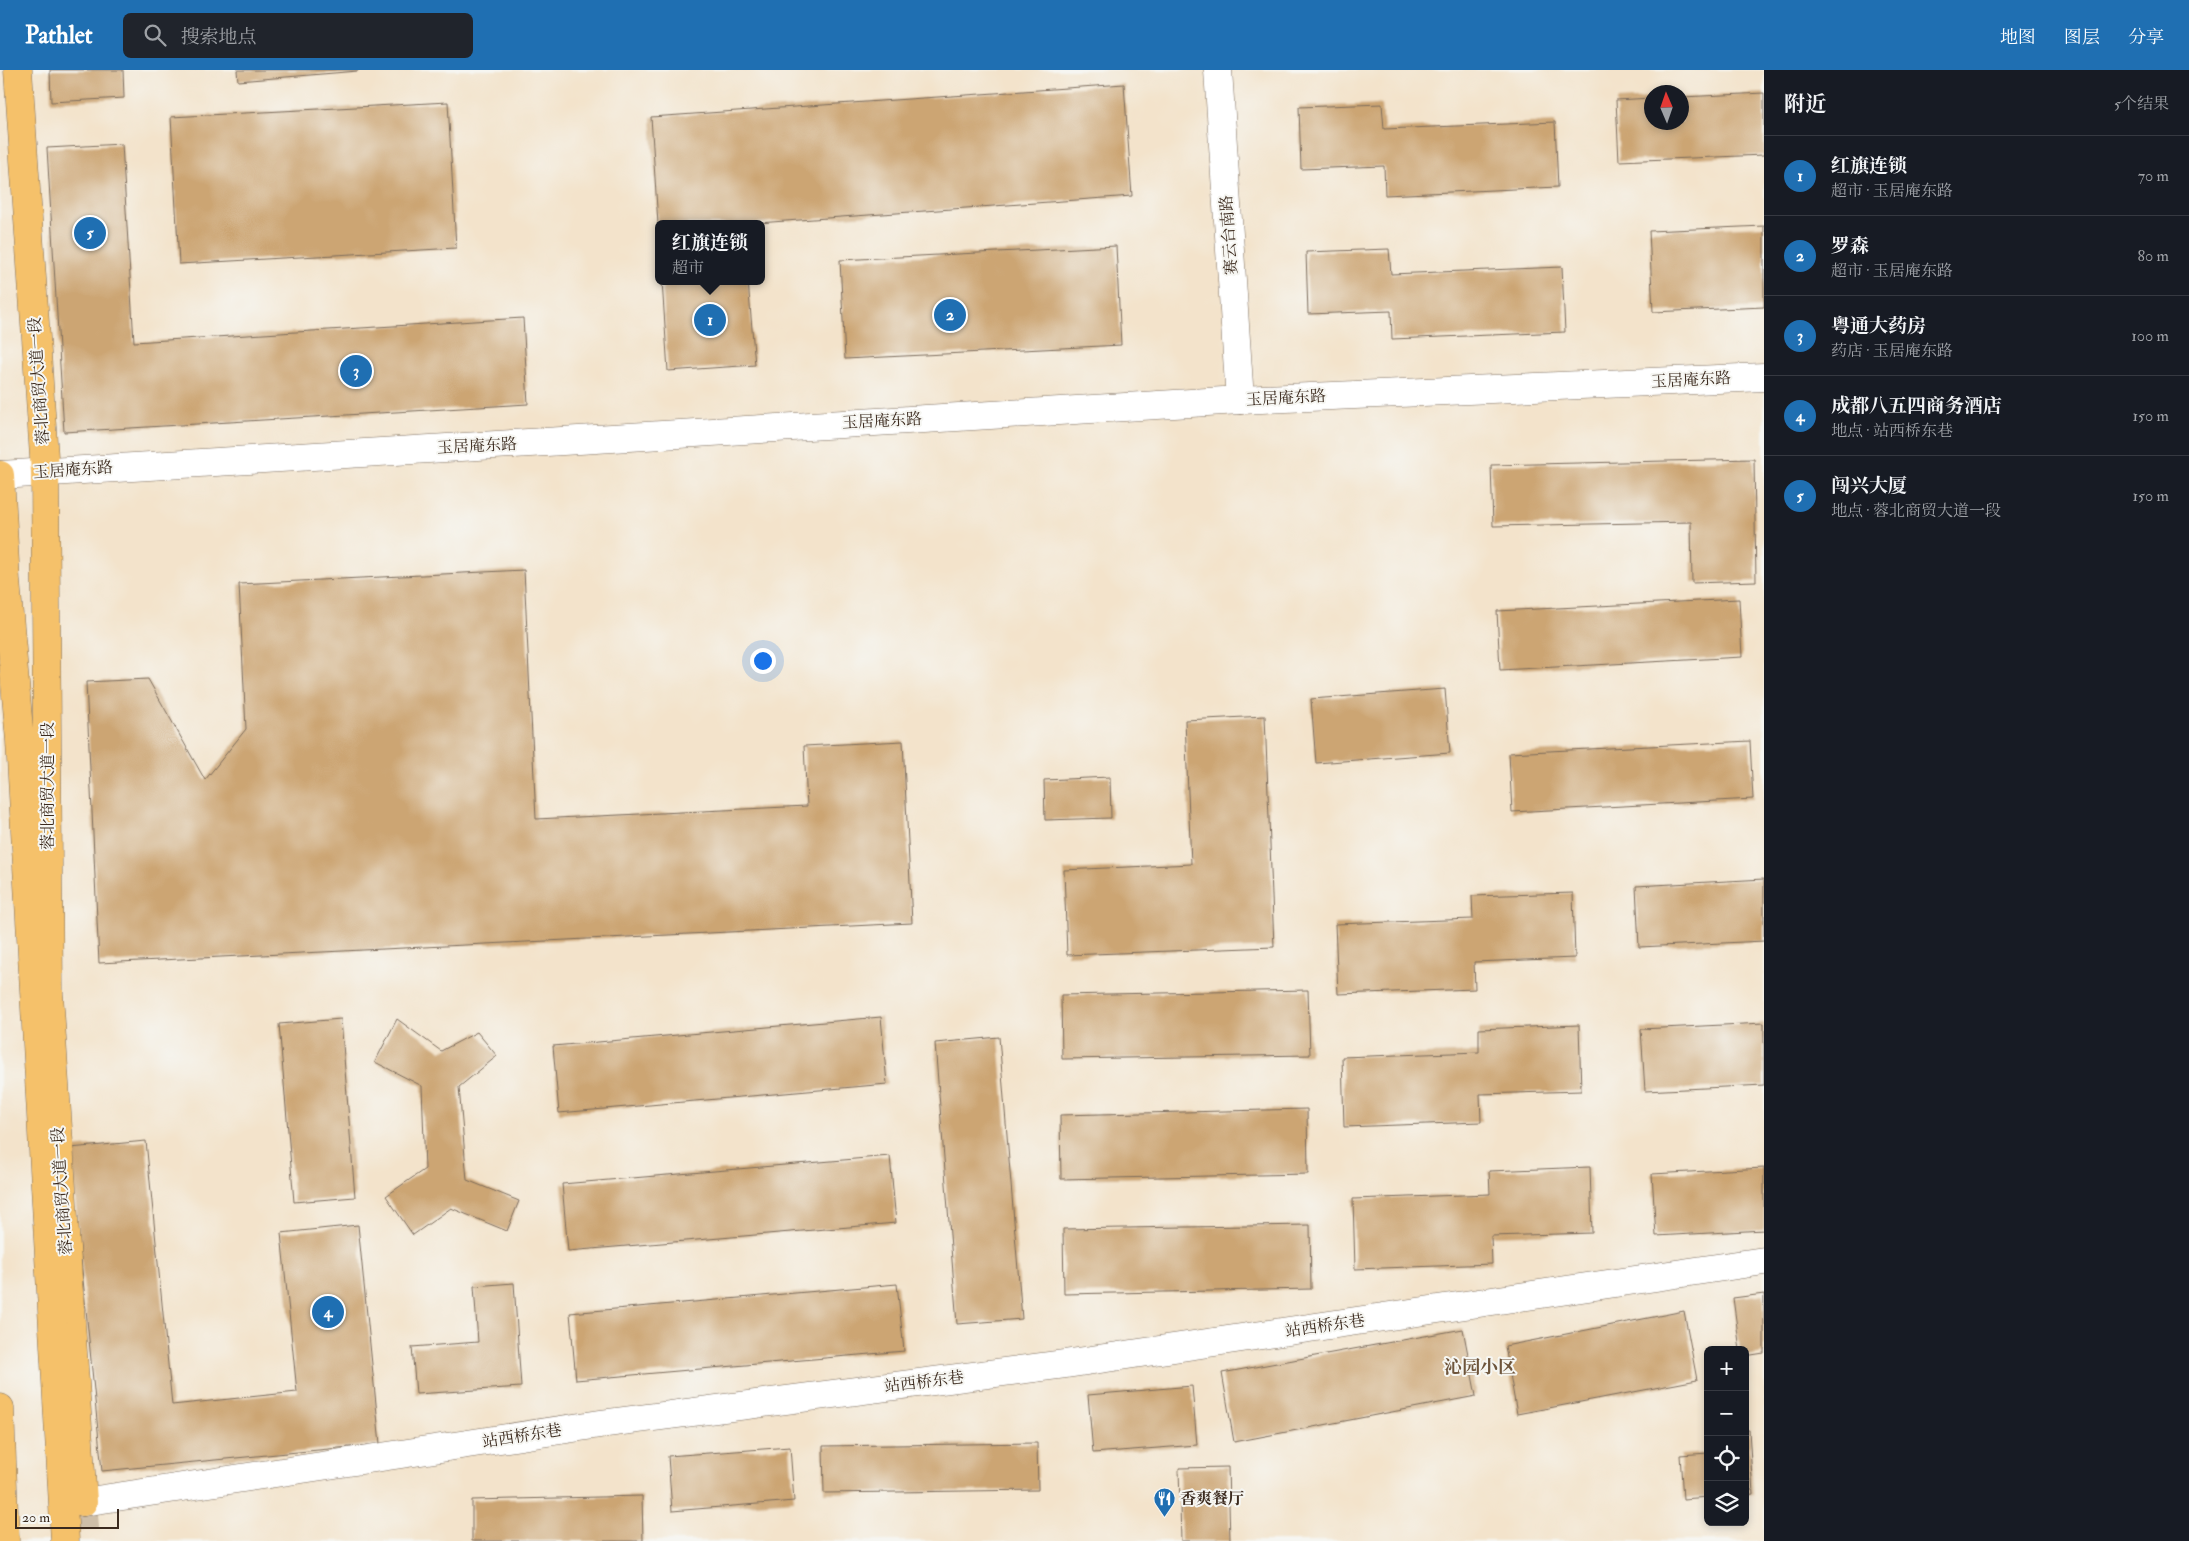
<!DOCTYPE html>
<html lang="zh">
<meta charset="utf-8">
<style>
body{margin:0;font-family:"IM FELL Double Pica","Noto Serif SC",serif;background:#20242c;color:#f1f3f6}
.controls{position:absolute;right:15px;bottom:15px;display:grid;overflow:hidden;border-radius:8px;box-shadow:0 2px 8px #0003}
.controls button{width:45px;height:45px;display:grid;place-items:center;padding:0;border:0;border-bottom:1px solid #363941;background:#171b24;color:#f1f3f6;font:25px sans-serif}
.compass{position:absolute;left:1644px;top:15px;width:45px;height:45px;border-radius:50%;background:#171b24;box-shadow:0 2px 8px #0003;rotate:358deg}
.scale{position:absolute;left:15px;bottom:12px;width:104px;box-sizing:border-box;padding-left:5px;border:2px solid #3b2a1e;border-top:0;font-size:14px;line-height:18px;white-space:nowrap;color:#3b2a1e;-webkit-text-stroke:4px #f6f6f2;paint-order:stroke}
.you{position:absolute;left:762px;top:590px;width:18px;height:18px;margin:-12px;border:4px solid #fff;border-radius:50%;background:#1a73e8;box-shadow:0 0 0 8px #1a73e833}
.badge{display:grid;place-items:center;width:32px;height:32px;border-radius:50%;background:#1f6fb2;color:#fff;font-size:16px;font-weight:700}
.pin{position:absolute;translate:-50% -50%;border:2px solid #fff;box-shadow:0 1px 5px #0006}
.popup{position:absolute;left:655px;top:150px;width:110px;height:65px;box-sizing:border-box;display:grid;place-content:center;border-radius:8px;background:#171b24;filter:drop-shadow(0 1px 4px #0005);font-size:16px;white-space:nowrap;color:#9ea1a6}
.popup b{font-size:19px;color:#f1f3f6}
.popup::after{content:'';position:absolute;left:50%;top:100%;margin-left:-10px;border:10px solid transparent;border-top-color:#171b24}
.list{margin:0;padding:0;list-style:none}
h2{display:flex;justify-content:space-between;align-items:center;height:65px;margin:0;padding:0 20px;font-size:21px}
h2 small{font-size:16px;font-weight:400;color:#9ea1a6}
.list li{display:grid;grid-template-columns:32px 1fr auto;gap:15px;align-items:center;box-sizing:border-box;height:80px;padding:0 20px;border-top:1px solid #363941}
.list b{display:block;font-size:19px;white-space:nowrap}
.list p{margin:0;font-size:16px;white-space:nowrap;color:#9ea1a6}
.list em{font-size:16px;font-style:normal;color:#9ea1a6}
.icon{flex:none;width:28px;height:28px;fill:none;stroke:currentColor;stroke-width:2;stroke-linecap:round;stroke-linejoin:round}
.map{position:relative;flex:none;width:1764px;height:1471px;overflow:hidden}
header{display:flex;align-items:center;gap:30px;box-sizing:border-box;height:70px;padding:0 25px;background:#1f6fb2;color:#fff}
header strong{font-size:24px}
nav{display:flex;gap:28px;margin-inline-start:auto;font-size:18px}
.search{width:350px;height:45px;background:#20242c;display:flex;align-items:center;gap:12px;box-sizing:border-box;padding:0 18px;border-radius:8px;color:#9ea1a6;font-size:19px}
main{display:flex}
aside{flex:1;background:#171b24}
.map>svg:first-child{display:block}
.building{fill:#cca573}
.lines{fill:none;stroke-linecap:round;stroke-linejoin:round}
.major-tunnel{stroke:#cebea8;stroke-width:28;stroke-dasharray:28 14;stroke-linecap:butt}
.minor-casing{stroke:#7b6b5b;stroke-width:29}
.major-casing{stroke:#7b6b5b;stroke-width:29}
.highway-casing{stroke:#7b6b5b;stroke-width:29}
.minor{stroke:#fff;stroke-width:28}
.major{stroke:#f5c16b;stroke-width:28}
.highway{stroke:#f5c16b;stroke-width:28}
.labels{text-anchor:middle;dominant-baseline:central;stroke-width:4;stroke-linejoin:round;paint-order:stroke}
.street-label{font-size:16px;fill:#3b2a1e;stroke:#f6f6f2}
.poi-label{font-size:16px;font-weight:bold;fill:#3b2a1e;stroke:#f6f6f2;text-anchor:start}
.neighbourhood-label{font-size:18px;font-weight:bold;fill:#6e553c;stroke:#f6f6f2}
</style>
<header>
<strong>Pathlet</strong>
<div class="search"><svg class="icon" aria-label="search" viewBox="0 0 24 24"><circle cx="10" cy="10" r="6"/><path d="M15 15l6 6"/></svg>搜索地点</div>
<nav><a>地图</a><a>图层</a><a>分享</a></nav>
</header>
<main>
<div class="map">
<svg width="1764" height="1471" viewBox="0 0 1764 1471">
<rect width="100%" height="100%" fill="#f6f6f2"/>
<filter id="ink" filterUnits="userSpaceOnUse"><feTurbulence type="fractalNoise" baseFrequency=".02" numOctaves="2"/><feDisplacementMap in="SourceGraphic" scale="10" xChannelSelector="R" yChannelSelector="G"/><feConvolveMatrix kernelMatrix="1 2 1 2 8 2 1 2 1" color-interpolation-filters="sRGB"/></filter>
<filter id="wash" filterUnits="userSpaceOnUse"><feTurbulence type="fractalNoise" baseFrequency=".0096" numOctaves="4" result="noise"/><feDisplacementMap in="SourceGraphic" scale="20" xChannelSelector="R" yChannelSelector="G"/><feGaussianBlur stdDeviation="1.12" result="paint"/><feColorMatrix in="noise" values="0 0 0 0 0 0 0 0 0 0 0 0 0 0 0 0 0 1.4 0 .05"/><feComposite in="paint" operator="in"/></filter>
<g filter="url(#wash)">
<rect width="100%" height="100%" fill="#f3e3cb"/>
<g id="blocks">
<g class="building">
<path d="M 50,0 L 123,0 L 124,28 L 51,32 Z"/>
<path d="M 237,0 L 358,0 L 358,1 L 238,11 Z"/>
<path d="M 1124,14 L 1132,126 L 744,154 L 658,154 L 651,47 Z"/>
<path d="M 1764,23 L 1764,85 L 1619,91 L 1616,30 L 1652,28 L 1652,52 L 1682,52 L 1682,27 Z"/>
<path d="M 448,32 L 456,178 L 179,194 L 171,47 Z"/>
<path d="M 1382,34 L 1384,59 L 1555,52 L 1558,117 L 1385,125 L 1384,96 L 1301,99 L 1299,37 Z"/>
<path d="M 122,74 L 134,272 L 523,248 L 528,334 L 64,362 L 47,78 Z"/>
<path d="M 1764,156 L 1764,237 L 1653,242 L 1649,161 Z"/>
<path d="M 1116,176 L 1121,275 L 845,289 L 840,190 Z"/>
<path d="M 1389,179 L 1391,204 L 1562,197 L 1565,262 L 1392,269 L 1391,241 L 1308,244 L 1306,182 Z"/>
<path d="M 662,211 L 748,211 L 755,295 L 668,301 Z"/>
<path d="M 1754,389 L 1756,511 L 1692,513 L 1691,452 L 1493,456 L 1491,395 Z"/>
<path d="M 524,500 L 536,749 L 807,736 L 804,676 L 903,671 L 912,853 L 99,893 L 86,612 L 148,609 L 205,710 L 246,659 L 239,514 Z"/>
<path d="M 1739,529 L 1742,587 L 1500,600 L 1497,541 Z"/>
<path d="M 1445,619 L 1450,683 L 1316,693 L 1311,629 Z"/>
<path d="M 1265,646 L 1274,877 L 1067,885 L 1064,800 L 1191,794 L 1185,650 Z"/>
<path d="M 1750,671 L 1753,729 L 1512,742 L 1509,683 Z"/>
<path d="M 1110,707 L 1111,748 L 1045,750 L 1044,710 Z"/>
<path d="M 1764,809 L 1764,871 L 1639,877 L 1636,816 Z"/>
<path d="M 1573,823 L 1575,888 L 1474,892 L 1475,919 L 1338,924 L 1335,854 L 1473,849 L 1472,826 Z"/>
<path d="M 1308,920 L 1310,985 L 1062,989 L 1061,925 Z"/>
<path d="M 881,947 L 887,1014 L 559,1043 L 553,976 Z"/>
<path d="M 341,949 L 355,1127 L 294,1132 L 279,954 Z"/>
<path d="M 397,949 L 441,981 L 477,962 L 497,986 L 459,1017 L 467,1110 L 519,1131 L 507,1161 L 451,1138 L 413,1165 L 386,1126 L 425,1099 L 422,1016 L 375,992 Z"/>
<path d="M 1764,953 L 1764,1015 L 1645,1021 L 1641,959 Z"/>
<path d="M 1579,955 L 1581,1021 L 1480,1024 L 1481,1052 L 1344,1057 L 1342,987 L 1479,982 L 1479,959 Z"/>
<path d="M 999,967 L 1022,1249 L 957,1254 L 935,973 Z"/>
<path d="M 1307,1039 L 1308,1104 L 1061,1109 L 1060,1045 Z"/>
<path d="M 146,1071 L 172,1335 L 297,1322 L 281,1163 L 358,1155 L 380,1374 L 102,1401 L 70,1078 Z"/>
<path d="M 890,1086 L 896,1153 L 568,1181 L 562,1114 Z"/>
<path d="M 1590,1097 L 1592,1163 L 1491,1166 L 1492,1194 L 1355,1199 L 1353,1129 L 1490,1124 L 1489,1101 Z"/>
<path d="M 1764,1098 L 1764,1160 L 1656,1166 L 1652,1104 Z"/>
<path d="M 1310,1155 L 1311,1219 L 1064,1224 L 1063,1159 Z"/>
<path d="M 514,1213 L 521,1317 L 416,1324 L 412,1277 L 478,1272 L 474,1216 Z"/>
<path d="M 897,1214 L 904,1281 L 576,1310 L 570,1243 Z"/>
<path d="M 1764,1224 L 1764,1283 L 1745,1286 L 1745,1280 L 1740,1280 L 1733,1228 Z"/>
<path d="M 1684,1241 L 1697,1310 L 1517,1344 L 1505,1276 Z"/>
<path d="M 1463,1259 L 1476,1326 L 1234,1372 L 1222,1303 Z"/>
<path d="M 1192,1316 L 1197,1375 L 1093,1383 L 1088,1325 Z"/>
<path d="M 1745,1360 L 1749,1360 L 1753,1424 L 1745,1425 Z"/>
<path d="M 1037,1373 L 1038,1420 L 824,1423 L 823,1376 Z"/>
<path d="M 790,1377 L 794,1431 L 672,1441 L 668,1386 Z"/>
<path d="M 1708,1383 L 1708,1427 L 1683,1429 L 1680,1385 Z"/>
<path d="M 1228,1397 L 1230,1471 L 1181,1471 L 1179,1398 Z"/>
<path d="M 642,1426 L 643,1471 L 472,1471 L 472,1430 Z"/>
</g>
</g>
</g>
<g filter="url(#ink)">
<use href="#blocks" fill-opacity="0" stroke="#7b6b5b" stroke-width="1"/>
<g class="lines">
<path class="major-tunnel" d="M 83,1432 L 86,1471"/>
<defs>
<g id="minor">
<path d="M 1218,0 L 1240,330"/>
<path d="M 0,405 L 1240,330 L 1764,307"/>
<path d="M 83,1432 L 600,1354 L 1065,1294 L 1764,1191"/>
</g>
<path id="major" d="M 18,0 L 45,402 L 49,924 L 83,1432"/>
<g id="highway">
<path d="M 0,405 L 6,511 L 20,671 L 65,1471"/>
<path d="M 0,1338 L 5,1471"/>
</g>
</defs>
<use href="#minor" class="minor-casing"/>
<use href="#major" class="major-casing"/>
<use href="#highway" class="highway-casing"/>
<use href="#minor" class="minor"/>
<use href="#major" class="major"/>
<use href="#highway" class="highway"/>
</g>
</g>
<defs>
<symbol id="restaurant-pin" viewBox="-11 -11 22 30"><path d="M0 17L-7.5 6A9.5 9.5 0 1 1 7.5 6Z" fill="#1f6fb2" stroke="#f6f6f2"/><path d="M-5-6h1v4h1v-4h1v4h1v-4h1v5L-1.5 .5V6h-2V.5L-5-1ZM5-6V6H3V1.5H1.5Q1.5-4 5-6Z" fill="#fff"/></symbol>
</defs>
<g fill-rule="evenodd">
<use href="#restaurant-pin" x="1152" y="1416" width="25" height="34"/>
</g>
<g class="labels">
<g class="street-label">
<text transform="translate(1229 165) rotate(-94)">赛云台南路</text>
<text transform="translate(1691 310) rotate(-3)">玉居庵东路</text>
<text transform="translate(39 311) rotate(-94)">蓉北商贸大道一段</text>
<text transform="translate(1286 328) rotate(-3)">玉居庵东路</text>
<text transform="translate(882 351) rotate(-3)">玉居庵东路</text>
<text transform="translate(477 376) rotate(-3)">玉居庵东路</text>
<text transform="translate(73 400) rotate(-4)">玉居庵东路</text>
<text transform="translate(48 716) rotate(-90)">蓉北商贸大道一段</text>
<text transform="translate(62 1121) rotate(-94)">蓉北商贸大道一段</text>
<text transform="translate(1325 1256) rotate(-8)">站西桥东巷</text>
<text transform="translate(924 1312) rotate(-7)">站西桥东巷</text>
<text transform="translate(522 1366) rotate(-9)">站西桥东巷</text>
</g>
<g class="poi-label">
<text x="1180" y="1429">香爽餐厅</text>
</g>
<g class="neighbourhood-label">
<text x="1480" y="1297">沁园小区</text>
</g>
</g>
</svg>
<div class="controls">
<button>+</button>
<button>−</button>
<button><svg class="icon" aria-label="locate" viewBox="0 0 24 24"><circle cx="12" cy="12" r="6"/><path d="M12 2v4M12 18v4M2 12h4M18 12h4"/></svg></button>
<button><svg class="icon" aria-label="layers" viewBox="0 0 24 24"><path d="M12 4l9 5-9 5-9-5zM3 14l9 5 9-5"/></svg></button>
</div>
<svg class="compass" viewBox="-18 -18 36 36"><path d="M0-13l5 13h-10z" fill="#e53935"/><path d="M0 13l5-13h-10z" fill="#9ea1a6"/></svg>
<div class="scale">20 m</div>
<div class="you"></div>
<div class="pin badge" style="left:710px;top:250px">1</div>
<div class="popup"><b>红旗连锁</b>超市</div>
<div class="pin badge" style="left:950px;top:245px">2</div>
<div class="pin badge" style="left:356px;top:301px">3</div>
<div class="pin badge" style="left:328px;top:1242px">4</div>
<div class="pin badge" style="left:90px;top:163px">5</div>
</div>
<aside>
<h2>附近<small>5个结果</small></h2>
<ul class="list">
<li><span class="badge">1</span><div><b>红旗连锁</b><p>超市 · 玉居庵东路</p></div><em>70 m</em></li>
<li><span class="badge">2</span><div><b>罗森</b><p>超市 · 玉居庵东路</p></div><em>80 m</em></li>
<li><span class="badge">3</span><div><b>粤通大药房</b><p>药店 · 玉居庵东路</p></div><em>100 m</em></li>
<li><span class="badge">4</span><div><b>成都八五四商务酒店</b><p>地点 · 站西桥东巷</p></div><em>150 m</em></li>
<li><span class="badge">5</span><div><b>闯兴大厦</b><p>地点 · 蓉北商贸大道一段</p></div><em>150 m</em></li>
</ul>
</aside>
</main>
